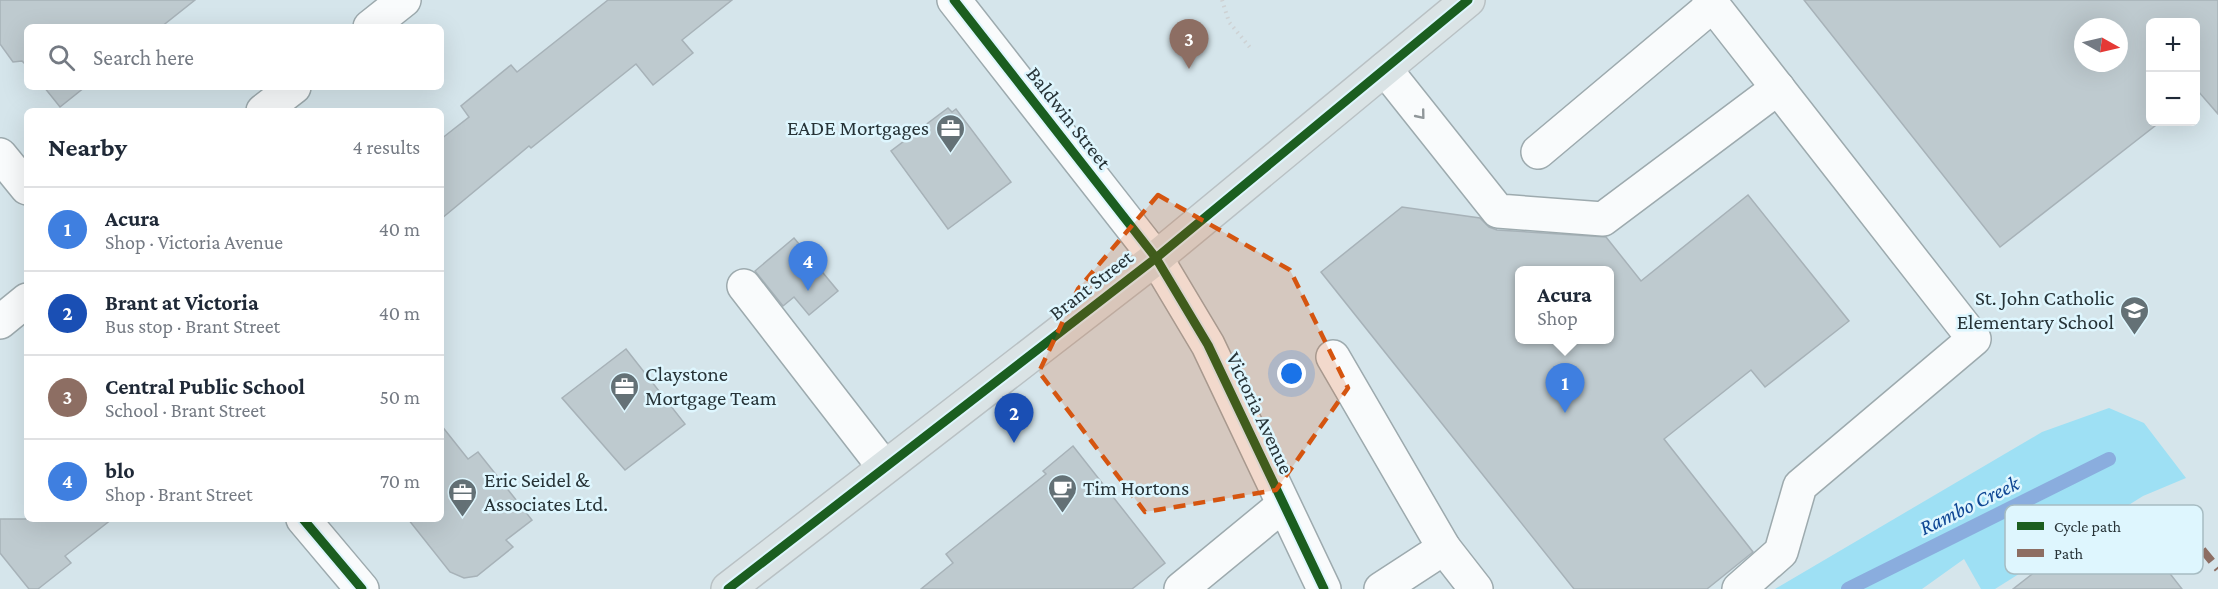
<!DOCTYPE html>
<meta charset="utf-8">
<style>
body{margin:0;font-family:"Crimson Pro",serif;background:#f6f6f7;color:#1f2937}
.controls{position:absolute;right:18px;top:18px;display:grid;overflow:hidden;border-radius:9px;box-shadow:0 6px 24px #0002}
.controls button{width:54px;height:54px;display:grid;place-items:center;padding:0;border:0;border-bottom:2px solid #e0e1e3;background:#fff;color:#1f2937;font:30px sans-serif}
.compass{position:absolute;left:2074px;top:18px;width:54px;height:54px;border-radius:50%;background:#fff;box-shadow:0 6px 24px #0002;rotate:98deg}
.you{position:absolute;left:1292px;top:374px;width:21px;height:21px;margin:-15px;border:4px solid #fff;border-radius:50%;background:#1a73e8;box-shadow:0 0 0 9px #1a73e833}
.badge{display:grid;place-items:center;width:39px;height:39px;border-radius:50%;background:#b45309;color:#fff;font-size:20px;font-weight:700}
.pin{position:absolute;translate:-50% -50px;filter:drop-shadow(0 2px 3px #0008)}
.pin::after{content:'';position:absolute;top:32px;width:21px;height:18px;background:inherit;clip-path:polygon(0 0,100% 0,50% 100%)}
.popup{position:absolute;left:1515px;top:266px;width:99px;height:78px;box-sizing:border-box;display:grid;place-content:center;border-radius:9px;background:#fff;filter:drop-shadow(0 2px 4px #0005);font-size:20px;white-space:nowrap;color:#747a83}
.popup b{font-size:22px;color:#1f2937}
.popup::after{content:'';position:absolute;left:50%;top:100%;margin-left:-12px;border:12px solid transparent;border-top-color:#fff}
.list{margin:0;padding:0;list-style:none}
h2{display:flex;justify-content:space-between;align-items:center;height:78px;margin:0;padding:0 24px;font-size:26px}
h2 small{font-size:20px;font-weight:400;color:#747a83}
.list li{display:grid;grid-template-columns:39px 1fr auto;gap:18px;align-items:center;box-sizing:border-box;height:84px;padding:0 24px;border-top:2px solid #e0e1e3}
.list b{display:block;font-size:22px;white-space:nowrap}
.list p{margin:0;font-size:20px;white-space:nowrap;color:#747a83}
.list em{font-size:20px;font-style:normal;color:#747a83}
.icon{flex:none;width:33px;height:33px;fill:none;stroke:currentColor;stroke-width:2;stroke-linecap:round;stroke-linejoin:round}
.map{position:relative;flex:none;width:2218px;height:589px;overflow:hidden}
.search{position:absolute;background:#fff;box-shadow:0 6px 24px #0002;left:24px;top:24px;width:420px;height:66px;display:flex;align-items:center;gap:15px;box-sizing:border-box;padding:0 21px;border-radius:9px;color:#747a83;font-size:22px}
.panel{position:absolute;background:#fff;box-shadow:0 6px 24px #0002;left:24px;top:108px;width:420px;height:414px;border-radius:9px}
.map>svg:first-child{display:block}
.green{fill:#9ee0f4}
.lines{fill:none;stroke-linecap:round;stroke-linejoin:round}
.stream{stroke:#8aadde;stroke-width:14}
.building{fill:#becacf;stroke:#a7b2b8;stroke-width:1.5;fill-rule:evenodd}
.minor-casing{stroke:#9daaae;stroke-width:36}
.major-casing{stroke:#b9c1c4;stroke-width:36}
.path{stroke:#ced2d4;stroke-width:4;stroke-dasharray:1.5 4.5;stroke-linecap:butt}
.minor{stroke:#f9fbfc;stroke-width:33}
.major{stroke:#dae3e5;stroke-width:33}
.quiet{stroke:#8d6e63;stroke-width:8;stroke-dasharray:15 8;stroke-linecap:butt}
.cycleway-casing{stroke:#def6fe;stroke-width:13}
.cycleway{stroke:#1b5e20;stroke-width:9}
.oneway{stroke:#90979a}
.marked{fill:#d55510;fill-opacity:0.2;stroke:#d55510;stroke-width:4.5;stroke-dasharray:12 8;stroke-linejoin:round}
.labels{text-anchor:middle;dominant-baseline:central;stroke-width:5;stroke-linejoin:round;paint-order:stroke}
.street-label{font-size:21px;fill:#273337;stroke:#def6fe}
.poi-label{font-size:21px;fill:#273337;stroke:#def6fe;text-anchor:start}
.water-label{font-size:22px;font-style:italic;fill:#0e4694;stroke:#def6fe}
.key{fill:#def6fe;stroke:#a7bcc2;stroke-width:1.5}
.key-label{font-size:16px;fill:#273337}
</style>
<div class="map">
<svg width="2218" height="589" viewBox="0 0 2218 589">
<rect width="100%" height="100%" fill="#d5e5eb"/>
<path class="green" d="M 2109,408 L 2144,423 L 2186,478 L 2143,496 L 1995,589 L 1981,589 L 1964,559 L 1922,589 L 1775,589 L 2042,432 Z"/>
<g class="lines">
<path class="stream" d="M 1848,589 L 2109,459"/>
</g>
<g class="building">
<path d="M 0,0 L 195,0 L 161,27 L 27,27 L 27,66 L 22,61 L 13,62 L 0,44 Z"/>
<path d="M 608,0 L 732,0 L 682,40 L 693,53 L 653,85 L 636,64 L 531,148 L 529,146 L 441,219 L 441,139 L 469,117 L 461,106 L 511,65 L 517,72 Z"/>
<path d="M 1804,0 L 2218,0 L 2218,114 L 2198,91 L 2196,93 L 2196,22 L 2151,22 L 2151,122 L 2160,122 L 2000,247 ZM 2083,27 L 2119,27 L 2119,63 L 2083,63 Z"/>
<path d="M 44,87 L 85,87 L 60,107 Z"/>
<path d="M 948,108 L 952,112 L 956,109 L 1011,182 L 948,229 L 891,151 Z"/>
<path d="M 1748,195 L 1849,321 L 1765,387 L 1751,370 L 1664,439 L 1753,552 L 1707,589 L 1574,589 L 1321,272 L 1402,207 L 1480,218 L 1489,227 L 1497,230 L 1606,237 L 1641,281 ZM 1520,270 L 1610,270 L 1610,339 L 1520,339 Z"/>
<path d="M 794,238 L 838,291 L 809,315 L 794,297 L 783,306 L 755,271 Z"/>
<path d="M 626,349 L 685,424 L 625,470 L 562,398 Z"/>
<path d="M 441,425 L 468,459 L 478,452 L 532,520 L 506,540 L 513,547 L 477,576 L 464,578 L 450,572 L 408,519 L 441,519 Z"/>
<path d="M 1073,446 L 1165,563 L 1132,589 L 921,589 L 953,563 L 946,554 L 1046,474 L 1043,471 Z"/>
<path d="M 2118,507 L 2182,589 L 2013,589 Z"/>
<path d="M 0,519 L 112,519 L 65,556 L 71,563 L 38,589 L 29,589 L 0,553 Z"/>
</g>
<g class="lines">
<defs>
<g id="minor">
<path d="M 954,0 L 1156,258 L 1208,345 L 1324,589"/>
<path d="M 1709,0 L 1974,339 L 1800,486 L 1781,552 L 1739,589"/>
<path d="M 370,27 L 404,0"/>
<path d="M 1385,69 L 1498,211 L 1603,219 L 1778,88"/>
<path d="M 263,111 L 294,87"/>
<path d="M 1538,152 L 1713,5"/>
<path d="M 0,155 L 27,188"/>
<path d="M 744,286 L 884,467"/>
<path d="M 0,322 L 27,300"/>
<path d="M 1333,357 L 1444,548 L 1476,589"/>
<path d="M 303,519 L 362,589"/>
<path d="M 1181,589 L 1283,505"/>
<path d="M 1381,589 L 1444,548"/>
</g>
<path id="major" d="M 728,589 L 1156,258 L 1468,0"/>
</defs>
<use href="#minor" class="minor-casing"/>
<use href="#major" class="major-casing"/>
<path class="path" d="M 1222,0 L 1229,22 L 1252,50"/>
<use href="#minor" class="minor"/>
<use href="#major" class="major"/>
<path class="quiet" d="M 2154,541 L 2179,521 L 2218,569"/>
<defs>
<g id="cycleway">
<path d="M 954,0 L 1156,258 L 1208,345 L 1324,589"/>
<path d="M 303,519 L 362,589"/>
<path d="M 728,589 L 1156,258 L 1468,0"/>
</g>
</defs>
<use href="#cycleway" class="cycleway-casing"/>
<use href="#cycleway" class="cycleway"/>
</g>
<defs><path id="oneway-chevron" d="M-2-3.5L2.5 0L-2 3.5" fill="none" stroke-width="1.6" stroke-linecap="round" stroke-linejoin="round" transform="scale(1.5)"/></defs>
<use class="oneway" href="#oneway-chevron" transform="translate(1421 115) rotate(51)"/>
<path class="marked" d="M 1158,195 L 1290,270 L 1348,388 L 1276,490 L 1145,512 L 1039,372 L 1078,289 Z"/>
<defs>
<symbol id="office-pin" viewBox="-11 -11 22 30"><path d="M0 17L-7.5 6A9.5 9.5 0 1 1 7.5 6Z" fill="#647176" stroke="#def6fe"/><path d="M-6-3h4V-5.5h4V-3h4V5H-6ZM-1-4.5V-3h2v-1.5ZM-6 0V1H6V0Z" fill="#fff"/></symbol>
<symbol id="school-pin" viewBox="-11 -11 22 30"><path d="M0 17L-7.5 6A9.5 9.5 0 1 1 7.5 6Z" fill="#647176" stroke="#def6fe"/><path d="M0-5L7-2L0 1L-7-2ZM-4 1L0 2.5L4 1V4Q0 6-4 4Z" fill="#fff"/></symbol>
<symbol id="cafe-pin" viewBox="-11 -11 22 30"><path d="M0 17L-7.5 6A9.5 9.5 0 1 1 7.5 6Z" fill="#647176" stroke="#def6fe"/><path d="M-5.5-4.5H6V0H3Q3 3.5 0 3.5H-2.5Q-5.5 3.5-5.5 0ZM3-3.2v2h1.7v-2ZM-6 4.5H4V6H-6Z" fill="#fff"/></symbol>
</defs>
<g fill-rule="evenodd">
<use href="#office-pin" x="934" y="112" width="33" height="45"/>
<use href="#school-pin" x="2118" y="294" width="33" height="45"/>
<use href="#office-pin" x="608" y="370" width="33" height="45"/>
<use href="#cafe-pin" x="1046" y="472" width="33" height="45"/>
<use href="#office-pin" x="446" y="476" width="33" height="45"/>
</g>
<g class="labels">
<g class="street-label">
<text transform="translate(1069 118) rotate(52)">Baldwin Street</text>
<text transform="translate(1091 285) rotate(-38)">Brant Street</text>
<text transform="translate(1260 413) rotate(65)">Victoria Avenue</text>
</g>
<g class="poi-label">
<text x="929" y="128" text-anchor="end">EADE Mortgages</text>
<text x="2114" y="298" text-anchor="end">St. John Catholic<tspan x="2114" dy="24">Elementary School</tspan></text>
<text x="645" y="374">Claystone<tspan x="645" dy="24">Mortgage Team</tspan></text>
<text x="484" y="480">Eric Seidel &amp;<tspan x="484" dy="24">Associates Ltd.</tspan></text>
<text x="1083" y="488">Tim Hortons</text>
</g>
<g class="water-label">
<text transform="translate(1969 505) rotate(-26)">Rambo Creek</text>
</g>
</g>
<rect x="2005" y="505" width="198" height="69" rx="9" class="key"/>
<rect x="2017" y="522" width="27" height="8" fill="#1b5e20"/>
<rect x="2017" y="549" width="27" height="8" fill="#8d6e63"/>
<g class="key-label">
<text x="2054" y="532">Cycle path</text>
<text x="2054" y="559">Path</text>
</g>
</svg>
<div class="controls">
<button>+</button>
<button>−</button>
</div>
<svg class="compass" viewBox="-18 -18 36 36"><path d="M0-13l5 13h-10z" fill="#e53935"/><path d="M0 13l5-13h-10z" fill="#747a83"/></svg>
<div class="you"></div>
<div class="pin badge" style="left:1565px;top:413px;background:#3f7fe0">1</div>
<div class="popup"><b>Acura</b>Shop</div>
<div class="pin badge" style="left:1014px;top:443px;background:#1a4fb4">2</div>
<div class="pin badge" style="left:1189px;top:69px;background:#8d6e63">3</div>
<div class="pin badge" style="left:808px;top:291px;background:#3f7fe0">4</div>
<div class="search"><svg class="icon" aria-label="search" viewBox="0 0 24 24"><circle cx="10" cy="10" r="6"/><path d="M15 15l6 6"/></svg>Search here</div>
<section class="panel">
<h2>Nearby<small>4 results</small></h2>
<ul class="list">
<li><span class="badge" style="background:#3f7fe0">1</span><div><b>Acura</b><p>Shop · Victoria Avenue</p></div><em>40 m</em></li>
<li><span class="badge" style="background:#1a4fb4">2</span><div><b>Brant at Victoria</b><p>Bus stop · Brant Street</p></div><em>40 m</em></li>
<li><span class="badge" style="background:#8d6e63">3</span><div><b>Central Public School</b><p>School · Brant Street</p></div><em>50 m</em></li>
<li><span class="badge" style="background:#3f7fe0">4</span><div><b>blo</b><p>Shop · Brant Street</p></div><em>70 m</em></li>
</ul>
</section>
</div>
